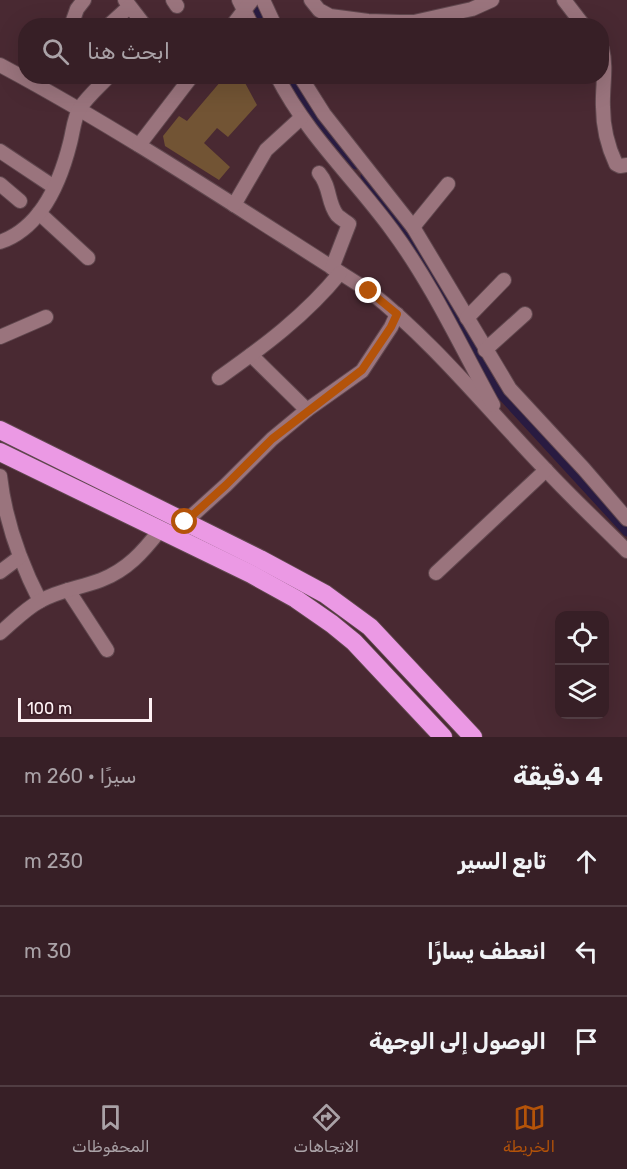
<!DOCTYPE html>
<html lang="ar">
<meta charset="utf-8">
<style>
body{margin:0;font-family:Rubik,"Noto Sans Arabic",sans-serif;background:#3e272e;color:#f1f3f6;direction:rtl}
.controls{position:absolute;right:18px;bottom:18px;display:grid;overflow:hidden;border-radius:12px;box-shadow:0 6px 24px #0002}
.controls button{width:54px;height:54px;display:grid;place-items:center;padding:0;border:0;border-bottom:2px solid #513d43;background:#371f26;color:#f1f3f6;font:30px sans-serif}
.scale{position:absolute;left:18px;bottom:15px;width:134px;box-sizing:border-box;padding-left:6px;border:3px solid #fef1f4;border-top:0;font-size:16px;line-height:21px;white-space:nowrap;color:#fef1f4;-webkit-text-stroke:4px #3e1f28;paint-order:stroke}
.stop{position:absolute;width:18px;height:18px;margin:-14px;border:4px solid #b45309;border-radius:50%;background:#fff}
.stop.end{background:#b45309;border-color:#fff;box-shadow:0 2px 6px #0008}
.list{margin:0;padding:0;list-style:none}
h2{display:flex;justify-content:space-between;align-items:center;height:78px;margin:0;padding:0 24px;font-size:26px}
h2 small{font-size:20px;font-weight:400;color:#aaa2a7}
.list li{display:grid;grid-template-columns:39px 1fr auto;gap:18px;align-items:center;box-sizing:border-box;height:90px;padding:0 24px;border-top:2px solid #513d43}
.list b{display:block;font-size:22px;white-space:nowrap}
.list em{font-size:20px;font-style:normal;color:#aaa2a7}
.icon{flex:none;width:33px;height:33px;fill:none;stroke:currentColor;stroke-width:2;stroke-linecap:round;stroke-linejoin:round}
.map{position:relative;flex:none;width:627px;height:737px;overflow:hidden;direction:ltr}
.search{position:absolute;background:#371f26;box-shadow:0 6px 24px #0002;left:18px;right:18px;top:18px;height:66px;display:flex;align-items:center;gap:15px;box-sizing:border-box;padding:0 21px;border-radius:24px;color:#aaa2a7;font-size:22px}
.sheet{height:348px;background:#371f26}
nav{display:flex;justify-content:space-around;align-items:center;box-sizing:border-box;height:84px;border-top:2px solid #513d43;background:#371f26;font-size:16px;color:#aaa2a7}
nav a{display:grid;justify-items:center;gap:3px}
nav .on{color:#b45309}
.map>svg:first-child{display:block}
.green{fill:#725434}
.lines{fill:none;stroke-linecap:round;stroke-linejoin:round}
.canal{stroke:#291b41;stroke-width:9}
.minor-casing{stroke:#60474e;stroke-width:16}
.highway-casing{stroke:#60474e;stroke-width:20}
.minor{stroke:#9a747d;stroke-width:14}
.highway{stroke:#eb99e4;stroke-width:18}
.route{stroke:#b45309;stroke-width:8}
</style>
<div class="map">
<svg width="627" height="737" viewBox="0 0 627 737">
<rect width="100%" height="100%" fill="#492932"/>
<path class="green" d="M 216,77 L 252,77 L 244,81 L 257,105 L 228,137 L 217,128 L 204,143 L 230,167 L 219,180 L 165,146 L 163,136 L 179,116 L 187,121 L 221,81 Z"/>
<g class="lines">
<g class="canal">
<path d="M 253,0 L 265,26"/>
<path d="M 291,76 L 304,103 L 356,165"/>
<path d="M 365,176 L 423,258 L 494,387 L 627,532"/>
</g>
<defs>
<g id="minor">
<path d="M 125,0 L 145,26"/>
<path d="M 173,0 L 177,6"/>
<path d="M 239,0 L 252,26"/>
<path d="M 263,0 L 275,26"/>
<path d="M 311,0 L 319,10 L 330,16 L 368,21 L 400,22 L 414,22 L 472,9 L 492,0"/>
<path d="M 564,0 L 584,26"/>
<path d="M 71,26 L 77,9 L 84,0"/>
<path d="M 108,26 L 129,7"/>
<path d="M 232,26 L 252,0"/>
<path d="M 602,49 C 607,67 602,88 603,107 C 603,126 608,147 616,164 L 620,166 L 627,165"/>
<path d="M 0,65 C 127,133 247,214 369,291 C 435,343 487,409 546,470 C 572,498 600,524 627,551"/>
<path d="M 277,76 C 307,135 354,178 392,230 C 432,284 461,347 493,405"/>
<path d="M 300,76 L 324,114 L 413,227 L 510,389 L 584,469 L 627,519"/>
<path d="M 139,145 L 192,76"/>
<path d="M 0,151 L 54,187"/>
<path d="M 319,173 C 331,187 327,202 337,215 C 340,218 345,221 349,224 L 332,268"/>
<path d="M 0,184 L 20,201"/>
<path d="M 234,205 L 266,150 L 301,118"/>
<path d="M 39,213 L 88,258"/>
<path d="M 413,227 L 448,184"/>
<path d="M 0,242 C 41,228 60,183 70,143 C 73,132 74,117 80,108 C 88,96 100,86 109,76"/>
<path d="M 467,318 L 504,280"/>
<path d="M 0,337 L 46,317"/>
<path d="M 485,350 L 525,314"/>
<path d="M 251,355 L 307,410"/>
<path d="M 219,378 C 263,347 306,315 340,273"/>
<path d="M 0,476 C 5,520 20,562 40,601"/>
<path d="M 185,522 L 226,485 L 272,439 L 307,410 L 362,371 L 391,327 L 397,314"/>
<path d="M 0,572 L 20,557"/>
<path d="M 436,573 L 546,470"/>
<path d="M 68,590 L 107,650"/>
<path d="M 0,633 C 13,622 25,609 40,601 C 59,590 80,588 101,580 C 127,570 143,552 160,530"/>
</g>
<g id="highway">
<path d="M 0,430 L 260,559 L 325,594 L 370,627 L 473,737"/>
<path d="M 0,452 L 251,574 L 296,599 L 332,624 L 354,642 L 443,737"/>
</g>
</defs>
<use href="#minor" class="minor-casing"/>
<use href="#highway" class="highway-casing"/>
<use href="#minor" class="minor"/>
<use href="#highway" class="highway"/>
</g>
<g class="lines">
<path class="route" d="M 185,522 L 226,485 L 272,439 L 362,370 L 391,327 L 397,314 L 369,291"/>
</g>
</svg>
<div class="controls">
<button><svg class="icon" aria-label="locate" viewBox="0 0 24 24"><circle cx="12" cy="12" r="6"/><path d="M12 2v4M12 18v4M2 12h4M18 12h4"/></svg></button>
<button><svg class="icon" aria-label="layers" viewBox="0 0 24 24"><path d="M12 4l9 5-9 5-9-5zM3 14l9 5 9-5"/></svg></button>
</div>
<div class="scale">100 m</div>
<div class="stop" style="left:185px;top:522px"></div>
<div class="stop end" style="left:369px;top:291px"></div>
<div class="search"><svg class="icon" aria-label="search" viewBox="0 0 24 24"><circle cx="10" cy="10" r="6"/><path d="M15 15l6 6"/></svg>ابحث هنا</div>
</div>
<section class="sheet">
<h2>4 دقيقة<small>سيرًا · 260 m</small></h2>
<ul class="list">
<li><svg class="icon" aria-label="ahead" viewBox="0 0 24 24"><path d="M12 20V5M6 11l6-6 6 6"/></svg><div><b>تابع السير</b></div><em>230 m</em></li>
<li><svg class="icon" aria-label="left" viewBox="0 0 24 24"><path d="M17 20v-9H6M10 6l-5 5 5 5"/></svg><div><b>انعطف يسارًا</b></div><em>30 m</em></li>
<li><svg class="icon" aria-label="arrive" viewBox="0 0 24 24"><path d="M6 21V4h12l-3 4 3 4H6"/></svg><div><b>الوصول إلى الوجهة</b></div></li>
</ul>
</section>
<nav>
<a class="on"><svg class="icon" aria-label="map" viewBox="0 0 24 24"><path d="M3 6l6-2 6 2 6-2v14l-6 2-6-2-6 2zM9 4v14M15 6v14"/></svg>الخريطة</a>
<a><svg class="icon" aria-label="directions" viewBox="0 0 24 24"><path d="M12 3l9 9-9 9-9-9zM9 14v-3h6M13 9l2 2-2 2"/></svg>الاتجاهات</a>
<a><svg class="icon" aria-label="saved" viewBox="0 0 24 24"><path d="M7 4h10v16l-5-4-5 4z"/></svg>المحفوظات</a>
</nav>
